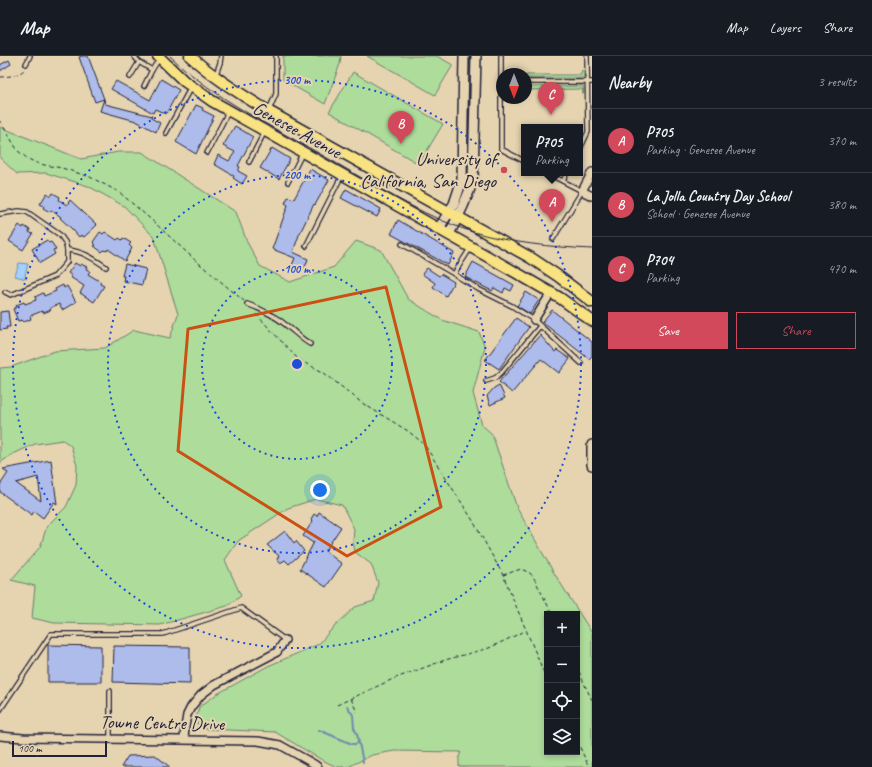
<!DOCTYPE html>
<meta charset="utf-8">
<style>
body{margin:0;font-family:Caveat,sans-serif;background:#242831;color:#f1f3f6}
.controls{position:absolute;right:12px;bottom:12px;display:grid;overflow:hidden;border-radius:0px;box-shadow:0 2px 6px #0003}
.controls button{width:36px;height:36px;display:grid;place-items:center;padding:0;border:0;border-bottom:1px solid #363941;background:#171b24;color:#f1f3f6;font:20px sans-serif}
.compass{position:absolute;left:496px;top:12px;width:36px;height:36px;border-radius:50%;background:#171b24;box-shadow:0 2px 6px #0003;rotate:180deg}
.scale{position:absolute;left:12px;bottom:10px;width:95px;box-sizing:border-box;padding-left:4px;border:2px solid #22223b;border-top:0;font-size:11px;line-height:14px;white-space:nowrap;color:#22223b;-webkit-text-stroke:3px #e6d4b1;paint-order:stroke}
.you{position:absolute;left:320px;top:434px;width:14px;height:14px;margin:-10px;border:3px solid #fff;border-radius:50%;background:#1a73e8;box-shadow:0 0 0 6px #1a73e833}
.badge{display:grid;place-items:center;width:26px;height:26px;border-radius:50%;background:#d1495b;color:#fff;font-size:13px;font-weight:700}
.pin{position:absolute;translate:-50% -33px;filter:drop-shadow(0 1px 2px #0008)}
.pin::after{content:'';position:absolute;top:21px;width:14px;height:12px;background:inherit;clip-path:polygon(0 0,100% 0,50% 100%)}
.popup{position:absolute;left:521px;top:68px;width:62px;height:52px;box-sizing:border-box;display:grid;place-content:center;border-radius:0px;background:#171b24;filter:drop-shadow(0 1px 3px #0005);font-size:13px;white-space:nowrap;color:#9ea1a6}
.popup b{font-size:15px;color:#f1f3f6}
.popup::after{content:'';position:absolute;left:50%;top:100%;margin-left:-8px;border:8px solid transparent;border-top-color:#171b24}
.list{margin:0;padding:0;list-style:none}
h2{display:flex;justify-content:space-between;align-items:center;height:52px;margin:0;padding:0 16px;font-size:17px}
h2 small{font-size:13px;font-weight:400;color:#9ea1a6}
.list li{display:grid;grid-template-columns:26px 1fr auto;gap:12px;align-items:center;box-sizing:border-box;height:64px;padding:0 16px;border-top:1px solid #363941}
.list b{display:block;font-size:15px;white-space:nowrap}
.list p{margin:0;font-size:13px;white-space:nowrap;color:#9ea1a6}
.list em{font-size:13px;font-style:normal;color:#9ea1a6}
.actions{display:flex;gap:8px;padding:12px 16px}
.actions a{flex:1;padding:9px 0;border:1px solid #d1495b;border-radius:0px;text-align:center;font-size:14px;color:#d1495b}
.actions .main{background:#d1495b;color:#fff}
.icon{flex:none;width:22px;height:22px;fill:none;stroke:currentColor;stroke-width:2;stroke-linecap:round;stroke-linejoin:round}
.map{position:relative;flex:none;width:592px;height:711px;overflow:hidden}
header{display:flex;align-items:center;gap:24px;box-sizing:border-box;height:56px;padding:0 20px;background:#171b24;border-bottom:1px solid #363941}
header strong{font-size:19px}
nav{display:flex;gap:22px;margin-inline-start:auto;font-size:14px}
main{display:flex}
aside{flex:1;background:#171b24}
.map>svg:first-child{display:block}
.green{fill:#addc9b;stroke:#687f6b;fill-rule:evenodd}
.water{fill:#a2d1fe;stroke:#6f8bb0}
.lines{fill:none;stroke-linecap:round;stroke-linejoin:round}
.stream{stroke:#6f8bb0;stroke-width:2}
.building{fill:#aebcec;stroke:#22223b;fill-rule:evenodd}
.lane-casing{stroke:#22223b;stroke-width:6}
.street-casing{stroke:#22223b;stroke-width:10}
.secondary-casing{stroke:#22223b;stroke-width:12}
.primary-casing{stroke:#22223b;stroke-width:13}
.path{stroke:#22223b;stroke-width:1;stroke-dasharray:4 3;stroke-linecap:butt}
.lane{stroke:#e6d4b1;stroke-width:3.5}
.street{stroke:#e6d4b1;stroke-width:7}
.secondary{stroke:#e6d4b1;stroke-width:9}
.primary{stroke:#f8e281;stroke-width:10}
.tram{stroke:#22223b;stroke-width:1}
.marked{fill:none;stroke:#ca5113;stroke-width:3;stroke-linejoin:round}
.ring{fill:none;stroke:#1d4ed8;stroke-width:2;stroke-dasharray:2 4}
.poi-dot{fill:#d1495b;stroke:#e6d4b1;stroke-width:1.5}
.labels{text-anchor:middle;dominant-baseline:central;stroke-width:4;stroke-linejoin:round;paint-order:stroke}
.street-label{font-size:19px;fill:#22223b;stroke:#e6d4b1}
.poi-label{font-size:19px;fill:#22223b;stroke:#e6d4b1;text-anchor:end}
.centre{fill:#1d4ed8;stroke:#e6d4b1;stroke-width:2}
.ring-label{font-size:12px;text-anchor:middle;font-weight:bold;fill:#1d4ed8;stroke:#e6d4b1;stroke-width:4;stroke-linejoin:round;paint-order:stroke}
</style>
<header>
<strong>Map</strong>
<nav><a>Map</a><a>Layers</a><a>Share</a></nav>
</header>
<main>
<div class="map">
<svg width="592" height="711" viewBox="0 0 592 711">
<rect width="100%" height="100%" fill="#e6d4b1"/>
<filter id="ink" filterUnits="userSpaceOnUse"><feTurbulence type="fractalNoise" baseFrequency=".025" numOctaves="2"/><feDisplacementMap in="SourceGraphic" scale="8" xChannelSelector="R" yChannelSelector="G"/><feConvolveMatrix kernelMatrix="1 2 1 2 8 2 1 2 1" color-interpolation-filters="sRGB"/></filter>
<g filter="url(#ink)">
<g class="green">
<path d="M 283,0 L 341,0 L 340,8 L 325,48 L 283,24 Z"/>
<path d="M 367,0 L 437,0 L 453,9 L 435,39 Z"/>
<path d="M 582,14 L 584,15 L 584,20 L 582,22 L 526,22 L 526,19 L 581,19 Z"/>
<path d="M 353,16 L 443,68 L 419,108 L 329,56 Z"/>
<path d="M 583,30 L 584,37 L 583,38 L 582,33 L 526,34 L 526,31 Z"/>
<path d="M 0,71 L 81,103 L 118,96 L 142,96 L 236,156 L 247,186 L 260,210 L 290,226 L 334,211 L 356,185 L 381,194 L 408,243 L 442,264 L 479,276 L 485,291 L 473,337 L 482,369 L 492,378 L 517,452 L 554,517 L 592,577 L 592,711 L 459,711 L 459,701 L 461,696 L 394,695 L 372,699 L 348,711 L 337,711 L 322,704 L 275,676 L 205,673 L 195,666 L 199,651 L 217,638 L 268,610 L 319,588 L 329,576 L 355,551 L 374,545 L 378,527 L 371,508 L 355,496 L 353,485 L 354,473 L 342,449 L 316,443 L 288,452 L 238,485 L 225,504 L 241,540 L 227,550 L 160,569 L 54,567 L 32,562 L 35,530 L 11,524 L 40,491 L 47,470 L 66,451 L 76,429 L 77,410 L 71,390 L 63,384 L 35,388 L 11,399 L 0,407 L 0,312 L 11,311 L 55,295 L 105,292 L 134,274 L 170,282 L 178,258 L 154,181 L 124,150 L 88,130 L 46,117 L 17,118 L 0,102 ZM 547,558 L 577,558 L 577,696 L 547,696 Z"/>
</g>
<path class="water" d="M 19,207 L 28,208 L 25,219 L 26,223 L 15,220 Z"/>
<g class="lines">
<g class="stream">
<path d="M 347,650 L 353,659 L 354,672 L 357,678 L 363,706"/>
<path d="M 319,674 L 352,688 L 356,688 L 358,685"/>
</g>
</g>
<g class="building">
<path d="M 82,0 L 88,0 L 104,43 L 95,46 L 79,1 Z"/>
<path d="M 9,4 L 11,8 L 0,15 L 0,9 Z"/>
<path d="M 161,23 L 179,34 L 166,58 L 155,53 L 153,57 L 111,33 L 116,25 L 150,44 Z"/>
<path d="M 104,43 L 105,48 L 152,60 L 151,62 L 160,67 L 156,76 L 136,65 L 100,55 Z"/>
<path d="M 196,49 L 203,52 L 202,54 L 214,60 L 196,98 L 176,86 Z"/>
<path d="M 235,70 L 253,81 L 238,110 L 240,111 L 238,115 L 247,120 L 242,128 L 233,122 L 234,120 L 214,108 L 218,99 L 229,105 L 235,96 L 223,90 Z"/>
<path d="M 272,92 L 290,103 L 279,123 L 260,112 Z"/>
<path d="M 310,113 L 329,124 L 315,149 L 314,148 L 299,179 L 293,196 L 308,203 L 304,214 L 292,209 L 295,202 L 272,193 L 288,149 L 285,147 L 288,141 L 294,143 Z"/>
<path d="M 346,133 L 381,153 L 377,161 L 341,142 Z"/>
<path d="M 47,137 L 51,140 L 53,137 L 60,141 L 59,144 L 67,149 L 70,144 L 97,169 L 84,181 L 81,179 L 79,181 L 73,174 L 60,162 L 61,161 L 51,154 L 50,156 L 43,152 L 44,150 L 40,148 Z"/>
<path d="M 398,164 L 454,197 L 448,209 L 391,178 Z"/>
<path d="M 19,169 L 23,172 L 24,170 L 30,174 L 29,176 L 33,178 L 23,194 L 9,185 Z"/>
<path d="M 100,176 L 103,178 L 105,176 L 117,184 L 119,182 L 122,184 L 123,182 L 131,187 L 129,189 L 132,192 L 125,205 L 108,193 L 107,195 L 104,194 L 102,196 L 94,190 L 96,189 L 93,186 Z"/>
<path d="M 47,184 L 49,187 L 51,186 L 56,193 L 53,194 L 55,198 L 40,207 L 32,193 Z"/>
<path d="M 473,206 L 514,229 L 511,235 L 505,232 L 503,237 L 494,232 L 492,235 L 465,221 Z"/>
<path d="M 75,207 L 80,210 L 81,208 L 87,211 L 86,213 L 90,215 L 88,218 L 101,226 L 100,228 L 104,230 L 94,246 L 80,237 L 84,230 L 70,221 L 72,220 L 68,217 Z"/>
<path d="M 125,208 L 146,213 L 142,229 L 123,225 L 124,220 L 122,220 Z"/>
<path d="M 427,212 L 439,220 L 441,218 L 454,226 L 446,240 L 433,231 L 435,227 L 422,218 Z"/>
<path d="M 63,229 L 64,232 L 67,230 L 76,246 L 62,254 L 59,248 L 50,252 L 51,254 L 43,257 L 42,255 L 30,260 L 31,263 L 24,266 L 22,264 L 18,265 L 13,253 L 17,251 L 16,249 L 24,246 L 25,248 L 36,244 L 35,241 L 43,237 L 44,240 L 56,235 L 55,233 Z"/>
<path d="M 526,236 L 539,244 L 530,258 L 517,250 Z"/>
<path d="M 552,254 L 592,286 L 592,300 L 589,303 L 542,266 Z"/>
<path d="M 8,255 L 10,271 L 6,271 L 7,273 L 0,274 L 0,256 Z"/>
<path d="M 516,262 L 529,271 L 499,313 L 485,304 Z"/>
<path d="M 540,279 L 555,296 L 557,294 L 570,303 L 559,317 L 541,303 L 512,337 L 499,326 Z"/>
<path d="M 499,329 L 505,342 L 490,349 L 487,340 L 494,332 Z"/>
<path d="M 51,404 L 57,448 L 54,446 L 43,462 L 34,455 L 32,459 L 0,436 L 0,429 L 8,417 L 3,413 ZM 38,421 L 41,445 L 16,427 Z"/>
<path d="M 319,456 L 341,471 L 325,495 L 342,508 L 326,531 L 300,513 L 314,486 L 313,487 L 303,480 L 313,465 L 311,463 L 314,458 L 317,460 Z"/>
<path d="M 285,475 L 294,487 L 296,485 L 304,495 L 289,508 L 285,504 L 280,507 L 277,503 L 279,500 L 267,489 Z"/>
<path d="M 48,589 L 101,590 L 101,626 L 48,626 Z"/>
<path d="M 114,590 L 190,591 L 190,628 L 113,626 Z"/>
<path d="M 155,699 L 170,711 L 121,711 L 128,700 Z"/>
</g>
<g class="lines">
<defs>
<g id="lane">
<path d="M 134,0 L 139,6 L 152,14 L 159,3"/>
<path d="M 501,0 L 501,93 L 524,105"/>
<path d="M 26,8 L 30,0"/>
<path d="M 216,18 L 220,7 L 221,0"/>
<path d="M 130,21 L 139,6"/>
<path d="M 526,26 L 592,26"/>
<path d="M 144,30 L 152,14"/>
<path d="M 269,54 L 276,38 L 276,0"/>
<path d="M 166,77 L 191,31"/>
<path d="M 580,93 L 588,76 L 587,0"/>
<path d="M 207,97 L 228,56"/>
<path d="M 249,106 L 264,77"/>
<path d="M 547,117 L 582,135 L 553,183"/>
<path d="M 563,125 L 567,117"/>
<path d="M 288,126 L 302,98"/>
<path d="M 0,158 L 19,155 L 27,156 L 60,179 L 65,186 L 67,194 L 67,206 L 55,220 L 11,239 L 5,236"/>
<path d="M 402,188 L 454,218 L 478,233 L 512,250 L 534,264 L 581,307"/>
<path d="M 306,190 L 342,119"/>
<path d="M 67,194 C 83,195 94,203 106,211"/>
<path d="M 454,218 L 471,191"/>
<path d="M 247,248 C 261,253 274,259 286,269 C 294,275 301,283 310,288"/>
<path d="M 486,325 L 495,322 L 501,317 L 540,270"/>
<path d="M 110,635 L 110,683"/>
<path d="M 0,654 L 51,578 L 163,578 L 241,552 L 285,584"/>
</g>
<g id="street">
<path d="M 592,116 L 582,135 L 592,140"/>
<path d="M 534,264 L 551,237"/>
<path d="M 0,680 L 23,682 L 258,685 L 280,689 L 314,708 L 318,711"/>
<path d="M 184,683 L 185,671 L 187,659 L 191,651 L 201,639 L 214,629 L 277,596 L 285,584"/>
</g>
<g id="secondary">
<path d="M 439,172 L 454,148 L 462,124 L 464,0"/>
<path d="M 449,178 C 459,160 467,143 473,124 L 476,0"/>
<path d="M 592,389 L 592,409"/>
</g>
<g id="primary">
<path d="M 158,0 L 184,25 L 212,45 L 515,216 L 560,242 L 592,265"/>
<path d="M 190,0 C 214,22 241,38 268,55 L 531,202 L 558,220 L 592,246"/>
</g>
</defs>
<use href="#lane" class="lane-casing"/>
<use href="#street" class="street-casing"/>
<use href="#secondary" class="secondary-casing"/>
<use href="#primary" class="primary-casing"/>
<g class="path">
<path d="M 0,21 C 8,21 20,19 25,13"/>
<path d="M 0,65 L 18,95 L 28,103 L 39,108 L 62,112 L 90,121 L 119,136 L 155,167 L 195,204 L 244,245"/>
<path d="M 256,258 L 295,300 L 303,306 L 323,316 L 362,347 L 408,375 L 424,388 L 472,463 L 503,519 L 547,624"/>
<path d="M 503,519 L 521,513 L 530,517 L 534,522 L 552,558"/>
<path d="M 577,609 L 581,621 L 592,644"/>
<path d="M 351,643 L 357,656"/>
<path d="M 337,649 L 393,623 L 445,604 L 489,592 L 525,575"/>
<path d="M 577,685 L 589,711"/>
</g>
<use href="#lane" class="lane"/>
<use href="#street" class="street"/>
<use href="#secondary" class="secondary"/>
<use href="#primary" class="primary"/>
<path class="tram" d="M 170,0 C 216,44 275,72 329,103 C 375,129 420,159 470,175 C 510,187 550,191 592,193"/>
</g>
</g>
<path class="marked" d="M 386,231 L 441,451 L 347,500 L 178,395 L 188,273 Z"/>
<g class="ring">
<circle cx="297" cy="308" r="95"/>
<circle cx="297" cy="308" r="189"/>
<circle cx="297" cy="308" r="284"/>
</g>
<circle class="poi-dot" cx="504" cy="114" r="4"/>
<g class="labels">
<g class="street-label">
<text transform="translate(297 74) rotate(29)">Genesee Avenue</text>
<text transform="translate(162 667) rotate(1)">Towne Centre Drive</text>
</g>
<g class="poi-label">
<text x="496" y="103">University of<tspan x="496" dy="22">California, San Diego</tspan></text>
</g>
</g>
<circle cx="297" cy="308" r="6" class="centre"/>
<g class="ring-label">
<text x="297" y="28">300 m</text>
<text x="297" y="123">200 m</text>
<text x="297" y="217">100 m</text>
</g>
</svg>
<div class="controls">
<button>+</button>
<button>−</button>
<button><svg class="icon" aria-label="locate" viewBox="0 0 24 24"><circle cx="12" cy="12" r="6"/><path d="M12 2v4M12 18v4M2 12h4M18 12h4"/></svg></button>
<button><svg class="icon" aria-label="layers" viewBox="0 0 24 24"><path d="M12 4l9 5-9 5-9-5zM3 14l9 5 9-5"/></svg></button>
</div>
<svg class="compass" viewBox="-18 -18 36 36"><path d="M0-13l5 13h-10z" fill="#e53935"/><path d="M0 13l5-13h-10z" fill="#9ea1a6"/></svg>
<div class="scale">100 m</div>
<div class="you"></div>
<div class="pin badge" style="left:552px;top:166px">A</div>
<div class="popup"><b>P705</b>Parking</div>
<div class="pin badge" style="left:401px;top:88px">B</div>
<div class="pin badge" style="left:551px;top:59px">C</div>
</div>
<aside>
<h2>Nearby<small>3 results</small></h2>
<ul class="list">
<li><span class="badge">A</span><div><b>P705</b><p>Parking · Genesee Avenue</p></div><em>370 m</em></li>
<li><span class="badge">B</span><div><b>La Jolla Country Day School</b><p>School · Genesee Avenue</p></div><em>380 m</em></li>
<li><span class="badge">C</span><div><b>P704</b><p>Parking</p></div><em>470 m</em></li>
</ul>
<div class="actions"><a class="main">Save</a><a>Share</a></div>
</aside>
</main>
